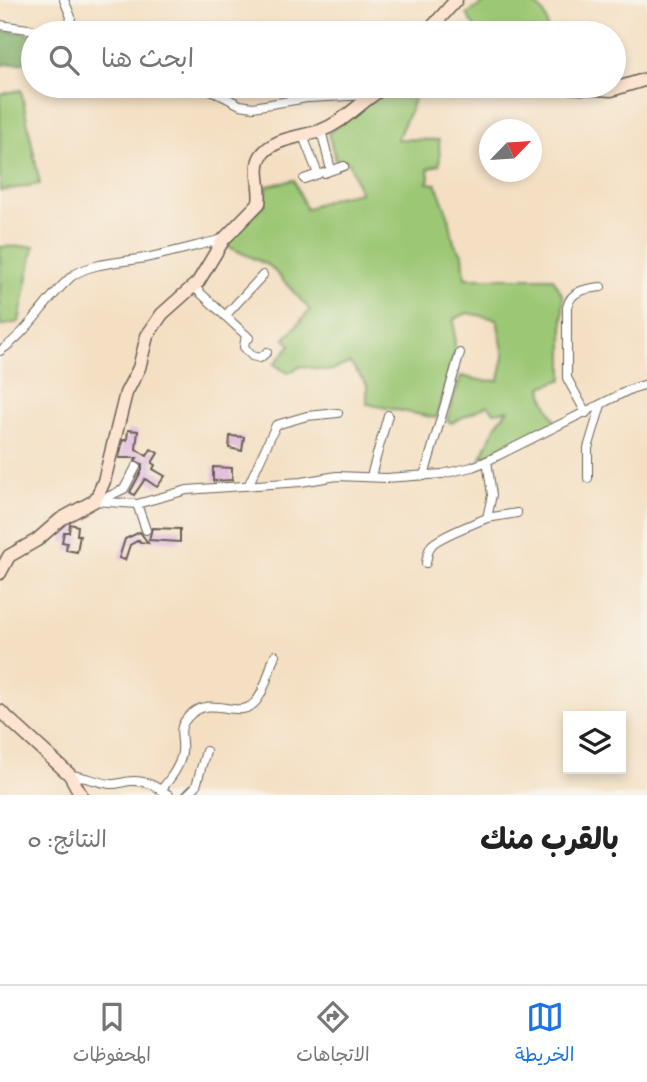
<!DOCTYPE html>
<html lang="ar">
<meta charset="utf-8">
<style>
body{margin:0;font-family:"Gochi Hand","Playpen Sans Arabic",sans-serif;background:#f2f2f2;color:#222;direction:rtl}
.controls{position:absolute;right:21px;bottom:21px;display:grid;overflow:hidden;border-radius:0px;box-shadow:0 4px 10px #0003}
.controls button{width:63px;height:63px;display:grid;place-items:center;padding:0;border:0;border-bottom:2px solid #e0e0e0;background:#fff;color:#222;font:35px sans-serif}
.compass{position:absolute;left:479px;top:119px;width:63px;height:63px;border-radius:50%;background:#fff;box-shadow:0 4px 10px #0003;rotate:65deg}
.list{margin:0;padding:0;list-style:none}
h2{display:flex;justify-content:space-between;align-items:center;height:91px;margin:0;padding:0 28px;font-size:30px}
h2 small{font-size:23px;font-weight:400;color:#767676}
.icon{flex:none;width:38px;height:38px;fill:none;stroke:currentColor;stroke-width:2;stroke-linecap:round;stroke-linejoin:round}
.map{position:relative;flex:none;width:647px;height:795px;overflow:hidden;direction:ltr}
.search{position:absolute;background:#fff;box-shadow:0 4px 10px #0003;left:21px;right:21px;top:21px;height:77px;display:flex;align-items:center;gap:18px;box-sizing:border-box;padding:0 24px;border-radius:38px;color:#767676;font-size:26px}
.sheet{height:189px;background:#fff}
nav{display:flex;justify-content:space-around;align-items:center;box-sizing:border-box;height:98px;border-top:2px solid #e0e0e0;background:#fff;font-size:19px;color:#767676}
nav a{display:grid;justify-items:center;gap:4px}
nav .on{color:#1a73e8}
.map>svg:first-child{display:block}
.green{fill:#9cc774;stroke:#5c7248;stroke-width:2}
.forest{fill:#7dac66;stroke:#4c6441;stroke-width:2}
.building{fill:#deb2dc}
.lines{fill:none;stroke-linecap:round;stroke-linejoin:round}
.street-casing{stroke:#686056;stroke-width:10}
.secondary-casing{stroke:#686056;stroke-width:15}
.street{stroke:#fff;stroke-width:8}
.secondary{stroke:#fde4d0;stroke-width:12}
</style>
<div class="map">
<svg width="647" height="795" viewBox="0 0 647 795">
<rect width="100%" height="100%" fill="#f7f3e8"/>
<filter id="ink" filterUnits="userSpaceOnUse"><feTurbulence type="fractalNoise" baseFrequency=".0143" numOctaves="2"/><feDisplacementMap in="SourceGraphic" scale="14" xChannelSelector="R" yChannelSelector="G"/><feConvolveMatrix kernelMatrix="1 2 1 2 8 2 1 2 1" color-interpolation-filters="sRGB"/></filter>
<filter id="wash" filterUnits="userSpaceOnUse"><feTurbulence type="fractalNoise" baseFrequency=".00686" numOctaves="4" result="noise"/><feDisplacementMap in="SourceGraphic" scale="28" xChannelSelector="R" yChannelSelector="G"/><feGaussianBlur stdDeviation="1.57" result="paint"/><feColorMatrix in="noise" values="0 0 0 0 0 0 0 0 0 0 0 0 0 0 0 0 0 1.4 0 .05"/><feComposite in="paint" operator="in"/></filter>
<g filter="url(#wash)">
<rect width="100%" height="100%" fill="#f4dfc2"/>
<g class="green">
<path d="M 488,0 C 524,0 550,0 547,33 L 478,33 L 467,14 Z"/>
<path d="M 393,86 L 418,87 L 410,111 L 397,139 L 439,140 L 440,164 L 428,169 L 429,178 L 427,183 L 436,184 L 449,218 L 454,243 L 463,255 L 465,278 L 553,278 L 563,296 L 563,379 L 542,387 L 544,398 L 556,423 L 481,458 L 497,423 L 508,410 L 494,412 L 488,405 L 451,423 L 447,420 L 461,376 L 484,381 L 499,380 L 504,356 L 497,319 L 467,313 L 454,319 L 455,351 L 436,418 L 367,404 L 367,385 L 350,363 L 329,371 L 301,366 L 288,373 L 274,364 L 291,345 L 285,339 L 310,310 L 270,266 L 227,246 L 233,236 L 264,204 L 267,186 L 294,180 L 306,209 L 333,198 L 360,192 L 349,162 L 336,161 L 328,133 Z"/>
<path d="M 21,90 L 40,184 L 0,191 L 0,94 Z"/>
<path d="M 34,246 L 19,322 L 0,326 L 0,247 Z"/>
</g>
<path class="forest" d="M 0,30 L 33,34 L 33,62 L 0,65 Z"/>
<g id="blocks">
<g class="building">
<path d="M 128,430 L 138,431 L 136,449 L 147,456 L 151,449 L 158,453 L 152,463 L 155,465 L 153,469 L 165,476 L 157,487 L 145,479 L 134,495 L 130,492 L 142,470 L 142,464 L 135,461 L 137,458 L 119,458 L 123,440 L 127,440 Z"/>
<path d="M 230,436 L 244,437 L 242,451 L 229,448 Z"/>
<path d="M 213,467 L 232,468 L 232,480 L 213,481 Z"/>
<path d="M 70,524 L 78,526 L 77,535 L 80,535 L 77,552 L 66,550 L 67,543 L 62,542 L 64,532 L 69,532 Z"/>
<path d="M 152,528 L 180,529 L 180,542 L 149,540 Z"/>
<path d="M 140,532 L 148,543 L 140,542 L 139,540 L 130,545 L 125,560 L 119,558 L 125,539 Z"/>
</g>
</g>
</g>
<g filter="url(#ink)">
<use href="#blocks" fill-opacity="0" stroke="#686056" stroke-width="2"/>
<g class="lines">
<defs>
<g id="street">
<path d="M 64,0 L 71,17 L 68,33"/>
<path d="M 0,25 L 56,33"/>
<path d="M 69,33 L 87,33"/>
<path d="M 203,86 L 240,105 L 253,107 L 307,98 L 370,95"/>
<path d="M 321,130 L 331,170"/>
<path d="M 303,136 L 318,174 L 304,179"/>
<path d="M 324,173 L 344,166"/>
<path d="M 194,287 L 249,338"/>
<path d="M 225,316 L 263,275"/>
<path d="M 246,335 L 244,347 L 252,356 L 260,358 L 267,352"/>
<path d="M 0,351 C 29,332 45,300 71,277 C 88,263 123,262 145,258 C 171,253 198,245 224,239"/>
<path d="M 586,413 L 567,378 L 567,307 C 571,290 586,289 601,287"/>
<path d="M 487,461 L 492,495 L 487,518 L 517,513"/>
<path d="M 371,476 L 388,415"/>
<path d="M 424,476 L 460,353"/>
<path d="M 588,478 L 588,448 L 601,405"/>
<path d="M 249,484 L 276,425 L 307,416 L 338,413"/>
<path d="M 101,500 L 124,489 L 136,467"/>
<path d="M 94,501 L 137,504 L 187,490 L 301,482 L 337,476 L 386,478 L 442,474 L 472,467 L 487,461 L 631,389 L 647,384"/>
<path d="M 137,504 L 146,530"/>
<path d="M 426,563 C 427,558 428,550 431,546 C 435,539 477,522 487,518"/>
<path d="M 70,775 C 84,776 96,782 110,784 C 118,785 124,781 132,781 C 147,780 158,788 169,795"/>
<path d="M 161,790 C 170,779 180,767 182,752 C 184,738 176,729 188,717 C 211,691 239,724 257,700 C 266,689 269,669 275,655"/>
<path d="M 187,795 L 196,786 L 206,751"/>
</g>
<g id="secondary">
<path d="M 427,33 L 456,0"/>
<path d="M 555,86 L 611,90 L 647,79"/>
<path d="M 0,573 L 9,556 L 37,540 L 61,519 L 94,501 L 98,495 L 104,481 L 126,393 L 139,368 L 147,336 L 162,314 L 198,282 L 224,239 L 259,203 C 262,188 253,169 261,156 C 272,138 302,137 320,131 C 348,120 361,100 387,86"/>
<path d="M 0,711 L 70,775 L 81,795"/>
</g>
</defs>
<use href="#street" class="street-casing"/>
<use href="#secondary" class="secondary-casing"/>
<use href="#street" class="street"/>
<use href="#secondary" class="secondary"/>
</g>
</g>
</svg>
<div class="controls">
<button><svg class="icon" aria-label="layers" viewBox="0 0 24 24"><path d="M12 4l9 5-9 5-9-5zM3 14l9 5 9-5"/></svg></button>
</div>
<svg class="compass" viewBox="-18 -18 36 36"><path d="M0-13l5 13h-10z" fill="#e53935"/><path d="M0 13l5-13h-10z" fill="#767676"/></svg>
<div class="search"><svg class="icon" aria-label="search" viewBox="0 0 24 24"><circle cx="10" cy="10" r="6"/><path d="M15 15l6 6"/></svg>ابحث هنا</div>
</div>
<section class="sheet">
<h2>بالقرب منك<small>النتائج: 0</small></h2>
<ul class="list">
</ul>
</section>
<nav>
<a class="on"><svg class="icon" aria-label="map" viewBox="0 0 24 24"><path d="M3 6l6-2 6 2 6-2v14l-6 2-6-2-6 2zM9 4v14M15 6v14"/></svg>الخريطة</a>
<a><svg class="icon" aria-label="directions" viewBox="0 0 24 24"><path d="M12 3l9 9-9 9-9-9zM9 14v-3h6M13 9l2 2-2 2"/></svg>الاتجاهات</a>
<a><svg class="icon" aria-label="saved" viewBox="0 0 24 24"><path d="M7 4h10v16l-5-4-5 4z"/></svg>المحفوظات</a>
</nav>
